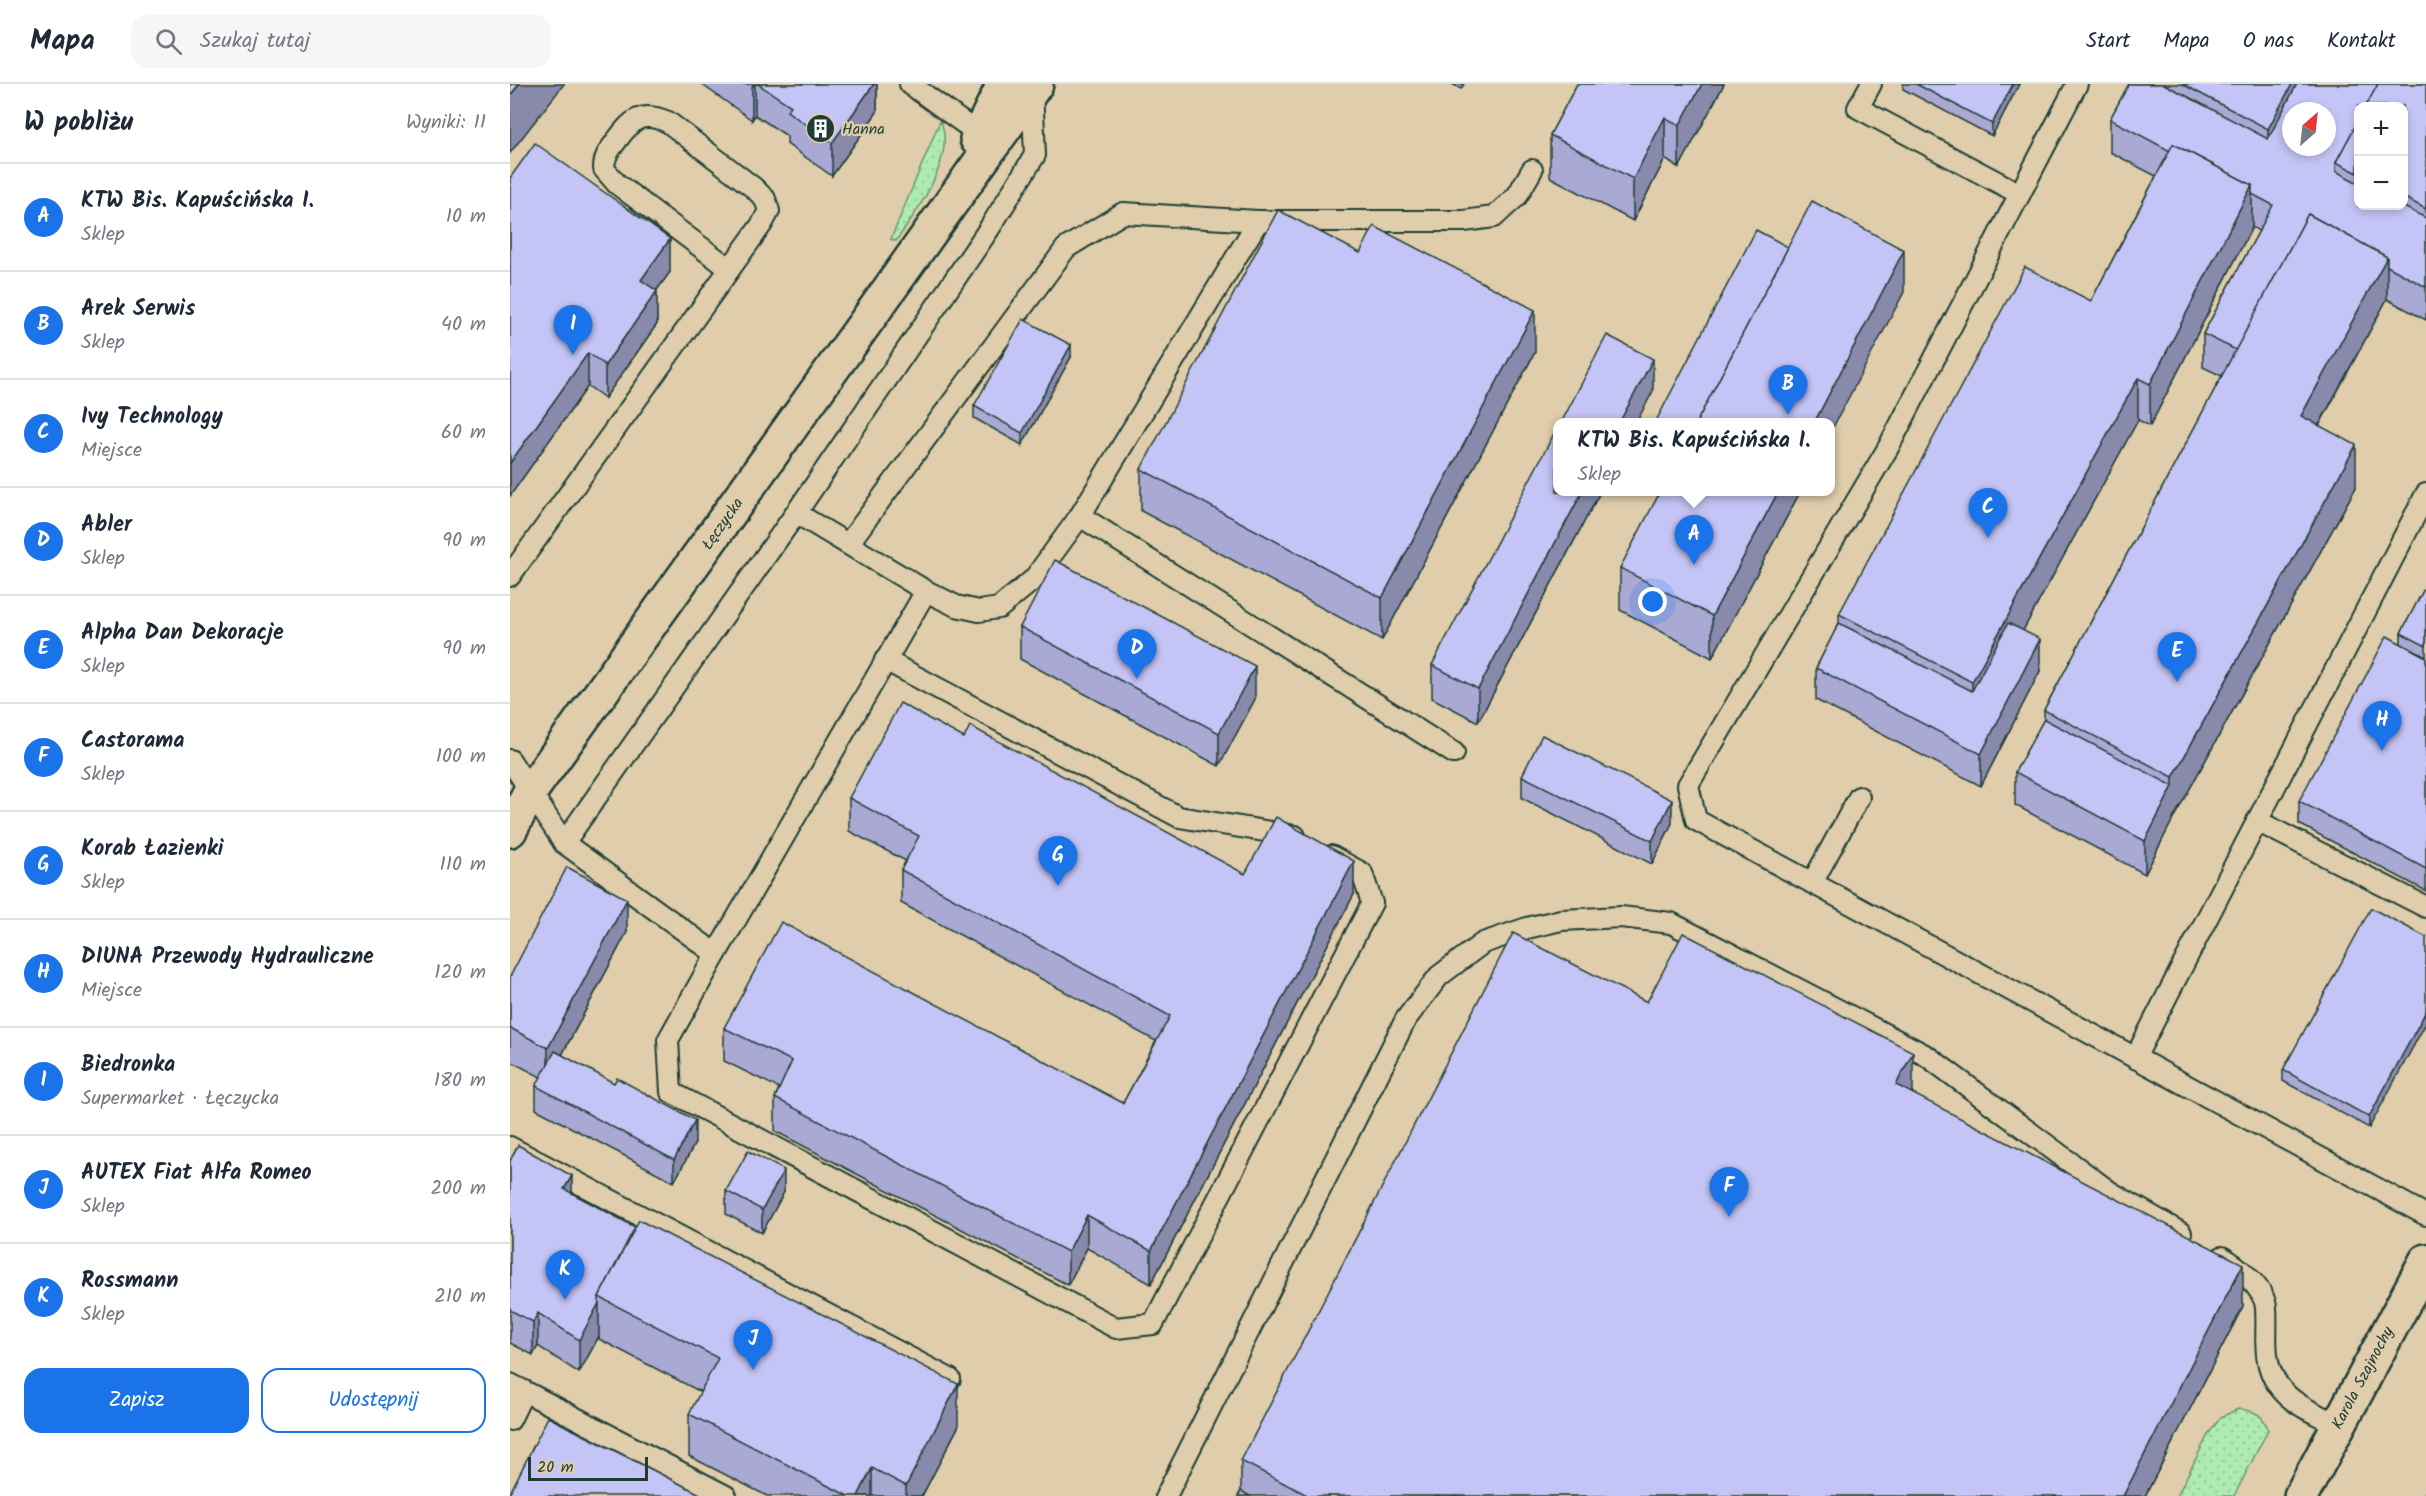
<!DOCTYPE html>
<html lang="pl">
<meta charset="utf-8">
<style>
body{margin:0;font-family:Kalam,sans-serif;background:#f6f6f7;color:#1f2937}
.controls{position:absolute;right:18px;top:18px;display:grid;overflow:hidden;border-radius:12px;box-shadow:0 3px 9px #0003}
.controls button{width:54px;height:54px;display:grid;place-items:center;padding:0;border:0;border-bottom:2px solid #e0e1e3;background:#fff;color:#1f2937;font:30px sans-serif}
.compass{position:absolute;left:1772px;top:18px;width:54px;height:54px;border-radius:50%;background:#fff;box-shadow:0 3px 9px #0003;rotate:27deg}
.scale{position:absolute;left:18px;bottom:15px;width:120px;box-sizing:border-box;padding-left:6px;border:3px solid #1f3d34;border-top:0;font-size:16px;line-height:21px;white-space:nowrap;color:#1f3d34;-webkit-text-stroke:4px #dfcdab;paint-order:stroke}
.you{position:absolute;left:1143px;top:518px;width:21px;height:21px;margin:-15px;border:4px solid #fff;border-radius:50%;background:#1a73e8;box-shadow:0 0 0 9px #1a73e833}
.badge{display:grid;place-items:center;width:39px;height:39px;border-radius:50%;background:#1a73e8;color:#fff;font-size:20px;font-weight:700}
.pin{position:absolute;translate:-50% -50px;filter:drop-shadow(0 2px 3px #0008)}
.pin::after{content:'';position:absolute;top:32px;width:21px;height:18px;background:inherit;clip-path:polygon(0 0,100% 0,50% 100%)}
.popup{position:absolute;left:1043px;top:334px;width:282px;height:78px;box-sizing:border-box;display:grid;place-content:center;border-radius:12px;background:#fff;filter:drop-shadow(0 2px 4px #0005);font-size:20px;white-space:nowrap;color:#747a83}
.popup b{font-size:22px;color:#1f2937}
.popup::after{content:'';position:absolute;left:50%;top:100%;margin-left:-12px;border:12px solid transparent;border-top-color:#fff}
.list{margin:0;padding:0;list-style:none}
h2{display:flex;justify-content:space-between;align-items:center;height:78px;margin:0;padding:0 24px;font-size:26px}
h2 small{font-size:20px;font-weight:400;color:#747a83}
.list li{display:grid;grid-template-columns:39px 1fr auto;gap:18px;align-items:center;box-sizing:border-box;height:108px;padding:0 24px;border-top:2px solid #e0e1e3}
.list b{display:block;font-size:22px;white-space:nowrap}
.list p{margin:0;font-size:20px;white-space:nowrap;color:#747a83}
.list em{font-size:20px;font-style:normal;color:#747a83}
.actions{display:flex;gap:12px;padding:18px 24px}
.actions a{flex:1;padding:14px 0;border:2px solid #1a73e8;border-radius:18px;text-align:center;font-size:21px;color:#1a73e8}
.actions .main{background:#1a73e8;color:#fff}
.icon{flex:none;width:33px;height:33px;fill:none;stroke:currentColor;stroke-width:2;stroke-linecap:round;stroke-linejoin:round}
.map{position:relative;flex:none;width:1916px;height:1412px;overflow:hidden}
header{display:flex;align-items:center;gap:36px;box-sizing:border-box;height:84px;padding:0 30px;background:#fff;border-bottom:2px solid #e0e1e3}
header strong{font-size:28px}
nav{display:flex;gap:33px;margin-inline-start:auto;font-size:21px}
.search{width:420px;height:54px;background:#f6f6f7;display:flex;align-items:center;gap:15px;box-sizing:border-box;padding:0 21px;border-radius:18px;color:#747a83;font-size:22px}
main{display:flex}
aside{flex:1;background:#fff}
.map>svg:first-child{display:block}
.grass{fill:url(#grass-dots);stroke:#669472;stroke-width:1.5}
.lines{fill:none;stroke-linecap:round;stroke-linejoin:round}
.service-casing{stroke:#1f3d34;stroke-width:24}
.minor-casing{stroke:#1f3d34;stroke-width:38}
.tertiary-casing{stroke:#1f3d34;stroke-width:38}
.service{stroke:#dfcdab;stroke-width:20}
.minor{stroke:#dfcdab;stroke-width:33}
.tertiary{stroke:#dfcdab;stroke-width:33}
.wall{fill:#a9a9d4;stroke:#1f3d34;stroke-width:1.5;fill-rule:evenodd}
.shaded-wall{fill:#8989ac;stroke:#1f3d34;stroke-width:1.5}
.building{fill:#c4c4f6;stroke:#1f3d34;stroke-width:1.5;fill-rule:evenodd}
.labels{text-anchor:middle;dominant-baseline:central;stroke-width:4.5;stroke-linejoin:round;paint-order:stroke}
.poi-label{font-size:16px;fill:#1f3d34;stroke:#dfcdab;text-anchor:start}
.street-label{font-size:16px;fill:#1f3d34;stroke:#dfcdab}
</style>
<header>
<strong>Mapa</strong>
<div class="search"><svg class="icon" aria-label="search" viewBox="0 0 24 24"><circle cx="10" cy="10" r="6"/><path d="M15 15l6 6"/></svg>Szukaj tutaj</div>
<nav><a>Start</a><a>Mapa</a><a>O nas</a><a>Kontakt</a></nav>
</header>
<main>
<aside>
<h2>W pobliżu<small>Wyniki: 11</small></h2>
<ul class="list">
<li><span class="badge">A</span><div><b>KTW Bis. Kapuścińska I.</b><p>Sklep</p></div><em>10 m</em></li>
<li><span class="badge">B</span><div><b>Arek Serwis</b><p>Sklep</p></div><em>40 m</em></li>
<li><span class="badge">C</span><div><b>Ivy Technology</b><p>Miejsce</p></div><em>60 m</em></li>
<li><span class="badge">D</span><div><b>Abler</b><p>Sklep</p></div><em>90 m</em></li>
<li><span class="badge">E</span><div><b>Alpha Dan Dekoracje</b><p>Sklep</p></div><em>90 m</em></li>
<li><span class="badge">F</span><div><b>Castorama</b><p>Sklep</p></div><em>100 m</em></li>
<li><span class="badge">G</span><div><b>Korab Łazienki</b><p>Sklep</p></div><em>110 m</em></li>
<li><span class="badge">H</span><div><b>DIUNA Przewody Hydrauliczne</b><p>Miejsce</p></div><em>120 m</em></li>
<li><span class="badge">I</span><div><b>Biedronka</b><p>Supermarket · Łęczycka</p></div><em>180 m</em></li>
<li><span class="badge">J</span><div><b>AUTEX Fiat Alfa Romeo</b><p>Sklep</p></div><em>200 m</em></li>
<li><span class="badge">K</span><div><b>Rossmann</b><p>Sklep</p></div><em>210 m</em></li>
</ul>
<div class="actions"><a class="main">Zapisz</a><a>Udostępnij</a></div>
</aside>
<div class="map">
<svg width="1916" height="1412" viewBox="0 0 1916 1412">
<defs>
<pattern id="grass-dots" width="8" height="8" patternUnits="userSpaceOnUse" patternTransform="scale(1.5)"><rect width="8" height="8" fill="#aeebb0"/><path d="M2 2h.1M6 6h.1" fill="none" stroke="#95ca98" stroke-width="1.8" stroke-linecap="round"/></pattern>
</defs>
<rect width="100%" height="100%" fill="#dfcdab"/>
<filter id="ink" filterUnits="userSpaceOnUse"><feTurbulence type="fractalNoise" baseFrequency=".0167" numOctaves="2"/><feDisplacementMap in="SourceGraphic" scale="12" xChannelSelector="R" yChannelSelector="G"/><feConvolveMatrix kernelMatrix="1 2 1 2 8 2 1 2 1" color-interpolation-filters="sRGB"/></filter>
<g filter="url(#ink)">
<g class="grass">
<path d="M 430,37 C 448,71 406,129 386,157 L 381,155 Z"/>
<path d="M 1728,1325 C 1744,1326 1754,1331 1758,1346 L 1724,1412 L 1667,1412 L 1699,1349 L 1711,1333 Z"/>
</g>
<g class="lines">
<defs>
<g id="service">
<path d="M 400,0 L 470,51"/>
<path d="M 1361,0 L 1348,24 L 1510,110"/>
<path d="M 1567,0 L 1378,364 L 1178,701 L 1186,736 L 1916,1131"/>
<path d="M 286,429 L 416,507"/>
<path d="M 570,432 L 944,669"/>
<path d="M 338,460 L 556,164 L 613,129 L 748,137"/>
<path d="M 0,492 L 252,140 L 259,127 L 255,115 L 244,104 L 158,38 C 131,26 122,36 107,56 C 99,67 94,72 94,85 L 107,100 L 220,185"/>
<path d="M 375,576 L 669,733 L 785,752"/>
<path d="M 0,676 L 54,759 L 206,870 L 416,507 L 446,522 L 469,527 L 489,524 L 524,495 L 570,432 L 748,137 L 954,137 L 984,133 L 1007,112 L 1022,86"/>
<path d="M 1747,737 L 1916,823"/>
<path d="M 54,759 L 286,429 L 479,145 L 525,71 L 522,5"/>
<path d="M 1302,799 L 1349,713"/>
<path d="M 206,870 L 158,956 L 161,1008 L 606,1244 L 643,1240 L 862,819 L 852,789 L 821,772"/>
<path d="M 1625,974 L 1916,410"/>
<path d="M 0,1063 L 440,1295"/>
<path d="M 1712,1173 C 1728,1182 1755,1205 1756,1224 C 1758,1250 1751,1277 1768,1301 C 1782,1321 1807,1330 1828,1341"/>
<path d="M 0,1300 L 14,1307 L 0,1336"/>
<path d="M 14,1307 L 216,1412"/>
<path d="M 656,1412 L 896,935 L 929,892 L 973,859 L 1017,844 L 1051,836 L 1111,833 L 1161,839 L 1417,972 L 1600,1108 L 1671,1149"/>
</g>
<path id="minor" d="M 1791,1412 L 1916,1177"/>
<g id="tertiary">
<path d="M 467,55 L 494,0"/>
<path d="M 0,746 L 20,708 L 526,0"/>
</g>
</defs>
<use href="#service" class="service-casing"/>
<use href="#minor" class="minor-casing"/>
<use href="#tertiary" class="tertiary-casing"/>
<use href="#service" class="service"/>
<use href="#minor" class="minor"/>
<use href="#tertiary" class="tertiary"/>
</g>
<g class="wall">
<path d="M 191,0 L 367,0 L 367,28 L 322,92 L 277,60 L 277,52 L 245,31 L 242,36 Z"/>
<path d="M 942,0 L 954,0 L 951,5 Z"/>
<path d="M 1067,0 L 1214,0 L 1169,84 L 1155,75 L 1123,137 L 1040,93 L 1040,51 Z"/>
<path d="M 1393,0 L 1509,0 L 1482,52 L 1393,5 Z"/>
<path d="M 1619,0 L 1916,0 L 1916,236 L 1877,215 L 1809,342 L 1846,403 L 1663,735 L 1635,790 L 1505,721 L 1505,688 L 1534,635 L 1534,626 L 1712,292 L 1693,283 L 1693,250 L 1749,147 L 1742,143 L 1640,342 L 1628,336 L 1513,546 L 1530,587 L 1471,702 L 1306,616 L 1306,584 L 1329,539 L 1329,530 L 1581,217 L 1646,92 L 1600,68 L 1600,35 ZM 1848,22 L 1893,22 L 1893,122 L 1848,122 Z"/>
<path d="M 0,94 L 160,188 L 146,207 L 147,240 L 95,314 L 78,302 L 0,412 Z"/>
<path d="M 850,169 L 1025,268 L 872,556 L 631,427 L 631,385 Z"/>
<path d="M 561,273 L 512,361 L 464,334 L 464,322 Z"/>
<path d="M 1047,408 L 1090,408 L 968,638 L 922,614 L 922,581 Z"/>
<path d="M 1290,408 L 1202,574 L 1110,526 L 1110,484 Z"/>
<path d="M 1916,501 L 1916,807 L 1789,740 L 1789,717 L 1891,560 L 1891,549 Z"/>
<path d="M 510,543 L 745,615 L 709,682 L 510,575 Z"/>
<path d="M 454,654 L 735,790 L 844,810 L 641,1200 L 577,1164 L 558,1201 L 265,1047 L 265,1014 L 269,1004 L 214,977 L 214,944 L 613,1019 L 646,957 L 391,819 L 391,786 L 396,777 L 339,747 L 339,714 Z"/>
<path d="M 1012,692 L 1162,739 L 1142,780 L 1012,714 Z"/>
<path d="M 117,848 L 52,971 L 185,1059 L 164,1098 L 26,1025 L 26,1002 L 31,993 L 0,977 L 0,893 Z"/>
<path d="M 1916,853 L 1859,1044 L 1773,997 L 1773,986 Z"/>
<path d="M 1137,918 L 1403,1010 L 1733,1222 L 1635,1412 L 728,1412 L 731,1407 L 731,1377 Z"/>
<path d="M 0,1077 L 62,1109 L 448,1343 L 412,1412 L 257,1412 L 179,1372 L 179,1330 L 191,1308 L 89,1255 L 89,1252 L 69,1289 L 28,1262 L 23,1271 L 0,1259 Z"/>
<path d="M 216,1107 L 274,1108 L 252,1149 L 216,1130 Z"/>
</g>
<g class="shaded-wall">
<path d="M 9,0 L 54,0 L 0,69 L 0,12 Z"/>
<path d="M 244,0 L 245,0 L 245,31 L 242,36 L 242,3 Z"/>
<path d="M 364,0 L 367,0 L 367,28 L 322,92 L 322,59 Z"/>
<path d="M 1192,0 L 1214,0 L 1169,84 L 1169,42 Z"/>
<path d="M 1503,0 L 1509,0 L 1482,52 L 1482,40 Z"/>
<path d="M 1782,0 L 1804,0 L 1758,87 L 1758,45 Z"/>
<path d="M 1155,33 L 1155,75 L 1123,137 L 1123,95 Z"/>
<path d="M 1742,101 L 1742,143 L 1640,342 L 1640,300 Z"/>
<path d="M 160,155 L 160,188 L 131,228 L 131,196 Z"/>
<path d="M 1394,166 L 1394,208 L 1320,349 L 1320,339 L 1304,339 Z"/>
<path d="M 1877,173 L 1877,215 L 1791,374 L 1791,332 Z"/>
<path d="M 147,207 L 147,240 L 95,314 L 95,281 Z"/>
<path d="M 1025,226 L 1025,268 L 872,556 L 872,514 Z"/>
<path d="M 561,261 L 561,273 L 512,361 L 512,349 Z"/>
<path d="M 78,269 L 78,302 L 0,412 L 0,379 Z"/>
<path d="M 1143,275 L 1143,307 L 1126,339 L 1109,339 Z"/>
<path d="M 1628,294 L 1628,336 L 1462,640 L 1462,598 Z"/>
<path d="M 1846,361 L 1846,403 L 1663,735 L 1635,790 L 1635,757 L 1663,702 L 1663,693 Z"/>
<path d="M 1072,408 L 1090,408 L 968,638 L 968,605 Z"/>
<path d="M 1268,408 L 1290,408 L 1202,574 L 1202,532 Z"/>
<path d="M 1530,555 L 1530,587 L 1471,702 L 1471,670 Z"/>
<path d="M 745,582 L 745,615 L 709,682 L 709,649 Z"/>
<path d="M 1162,716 L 1162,739 L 1142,780 L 1142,757 Z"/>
<path d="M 844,777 L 844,810 L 641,1200 L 641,1167 Z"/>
<path d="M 117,815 L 117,848 L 38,997 L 38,964 Z"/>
<path d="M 1916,927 L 1916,939 L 1859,1044 L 1859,1033 Z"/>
<path d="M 1403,968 L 1403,1010 L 1386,1001 Z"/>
<path d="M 185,1036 L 185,1059 L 164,1098 L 164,1076 Z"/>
<path d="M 274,1086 L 274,1108 L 252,1149 L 252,1126 Z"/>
<path d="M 62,1092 L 62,1125 L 54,1105 Z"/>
<path d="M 577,1131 L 577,1164 L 558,1201 L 558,1168 Z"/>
<path d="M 1733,1180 L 1733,1222 L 1635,1412 L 1613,1412 Z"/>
<path d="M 89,1219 L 89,1252 L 69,1289 L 69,1256 Z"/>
<path d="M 28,1229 L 28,1262 L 23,1271 L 23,1238 Z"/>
<path d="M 448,1300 L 448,1343 L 412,1412 L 396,1412 L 396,1402 Z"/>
<path d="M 362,1384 L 362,1412 L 348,1412 Z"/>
</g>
<g class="building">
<path d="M 0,0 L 9,0 L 0,12 Z"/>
<path d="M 248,0 L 364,0 L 322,59 L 277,27 L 281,22 Z"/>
<path d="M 1067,0 L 1192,0 L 1169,42 L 1155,33 L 1123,95 L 1040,51 Z"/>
<path d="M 1406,0 L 1503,0 L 1482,40 Z"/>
<path d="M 1619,0 L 1654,0 L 1758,55 L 1787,0 L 1868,0 L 1856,22 L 1848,22 L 1848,37 L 1826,78 L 1826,87 L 1848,99 L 1848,122 L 1892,122 L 1916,134 L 1916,203 L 1877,182 L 1877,173 L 1798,130 L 1726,266 L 1693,250 L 1763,121 L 1742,110 L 1742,101 L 1663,60 L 1660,67 L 1600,35 ZM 1781,27 L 1817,27 L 1817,63 L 1781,63 Z"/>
<path d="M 1672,0 L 1782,0 L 1758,45 Z"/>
<path d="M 1868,0 L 1916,0 L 1916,125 L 1893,113 L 1893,22 L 1856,22 Z"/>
<path d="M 1848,37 L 1848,89 L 1826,78 Z"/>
<path d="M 25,59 L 160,155 L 131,196 L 147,207 L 95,281 L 78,269 L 0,379 L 0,94 Z"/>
<path d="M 1663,60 L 1742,101 L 1640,300 L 1628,294 L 1462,598 L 1329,530 L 1515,183 L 1581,217 Z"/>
<path d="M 1302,117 L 1394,166 L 1304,339 L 1186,339 Z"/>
<path d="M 768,126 L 850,169 L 864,142 L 1025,226 L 872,514 L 631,385 Z"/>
<path d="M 1798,130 L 1877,173 L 1791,332 L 1846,361 L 1663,693 L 1534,626 Z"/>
<path d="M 1246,146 L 1278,163 L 1186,339 L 1145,339 Z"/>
<path d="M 513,235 L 561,261 L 512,349 L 464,322 Z"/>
<path d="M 1097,251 L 1143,275 L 1109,339 L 1051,339 Z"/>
<path d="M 1047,344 L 1047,408 L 1072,408 L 968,605 L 922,581 Z"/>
<path d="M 1150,408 L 1268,408 L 1202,532 L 1110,484 Z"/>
<path d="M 545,476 L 745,582 L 709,649 L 510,543 Z"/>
<path d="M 1916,501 L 1916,562 L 1891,549 Z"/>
<path d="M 1329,539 L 1462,607 L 1498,539 L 1530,555 L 1471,670 L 1306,584 Z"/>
<path d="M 1877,552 L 1916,573 L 1916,785 L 1789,717 Z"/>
<path d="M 390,619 L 454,654 L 460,642 L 735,790 L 766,733 L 844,777 L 641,1167 L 577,1131 L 558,1168 L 265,1014 L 282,977 L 214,944 L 271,838 L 613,1019 L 660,932 L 391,786 L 409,752 L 339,714 Z"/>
<path d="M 1534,635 L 1663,702 L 1635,757 L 1505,688 Z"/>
<path d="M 1032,651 L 1162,716 L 1142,757 L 1012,692 Z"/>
<path d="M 57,783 L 117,815 L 38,964 L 0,944 L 0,893 Z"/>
<path d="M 1861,824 L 1916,853 L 1916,927 L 1859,1033 L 1773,986 Z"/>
<path d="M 1003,849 L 1137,918 L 1173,849 L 1403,968 L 1386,1001 L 1733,1180 L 1613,1412 L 799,1412 L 731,1377 Z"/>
<path d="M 45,967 L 104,999 L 107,994 L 185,1036 L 164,1076 L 26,1002 Z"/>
<path d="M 8,1061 L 62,1092 L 54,1105 L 125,1143 L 89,1213 L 89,1219 L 69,1256 L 28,1229 L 23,1238 L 0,1226 L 0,1077 Z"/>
<path d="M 238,1067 L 274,1086 L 252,1126 L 216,1107 Z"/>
<path d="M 129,1136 L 448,1300 L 396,1402 L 362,1384 L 348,1412 L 338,1412 L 179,1330 L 208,1274 L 89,1213 Z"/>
<path d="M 38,1333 L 194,1412 L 0,1412 L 0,1409 Z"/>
<path d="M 1916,1404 L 1916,1412 L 1912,1412 Z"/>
<path d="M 731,1407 L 740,1412 L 728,1412 Z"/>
</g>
</g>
<defs>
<symbol id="building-disc" viewBox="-11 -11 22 22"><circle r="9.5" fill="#1f3d34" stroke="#dfcdab"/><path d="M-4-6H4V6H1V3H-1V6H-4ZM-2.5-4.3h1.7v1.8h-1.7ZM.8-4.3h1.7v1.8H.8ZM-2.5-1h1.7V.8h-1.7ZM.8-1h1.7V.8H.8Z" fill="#fff"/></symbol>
</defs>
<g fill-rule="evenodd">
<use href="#building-disc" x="294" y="28" width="33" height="33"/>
</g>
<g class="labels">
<g class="poi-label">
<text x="332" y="45">Hanna</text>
</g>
<g class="street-label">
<text transform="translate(213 440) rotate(-55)">Łęczycka</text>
<text transform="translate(1853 1294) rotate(-62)">Karola Szajnochy</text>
</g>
</g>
</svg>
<div class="controls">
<button>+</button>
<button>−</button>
</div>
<svg class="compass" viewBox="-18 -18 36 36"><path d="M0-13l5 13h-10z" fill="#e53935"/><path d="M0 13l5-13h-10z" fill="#747a83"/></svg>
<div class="scale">20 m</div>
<div class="you"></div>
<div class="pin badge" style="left:1184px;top:481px">A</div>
<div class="popup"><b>KTW Bis. Kapuścińska I.</b>Sklep</div>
<div class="pin badge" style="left:1278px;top:331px">B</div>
<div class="pin badge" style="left:1478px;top:454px">C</div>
<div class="pin badge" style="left:627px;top:595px">D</div>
<div class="pin badge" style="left:1667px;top:598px">E</div>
<div class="pin badge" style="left:1219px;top:1133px">F</div>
<div class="pin badge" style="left:548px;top:802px">G</div>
<div class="pin badge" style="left:1872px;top:667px">H</div>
<div class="pin badge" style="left:63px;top:271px">I</div>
<div class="pin badge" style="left:243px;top:1286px">J</div>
<div class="pin badge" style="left:55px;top:1216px">K</div>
</div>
</main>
